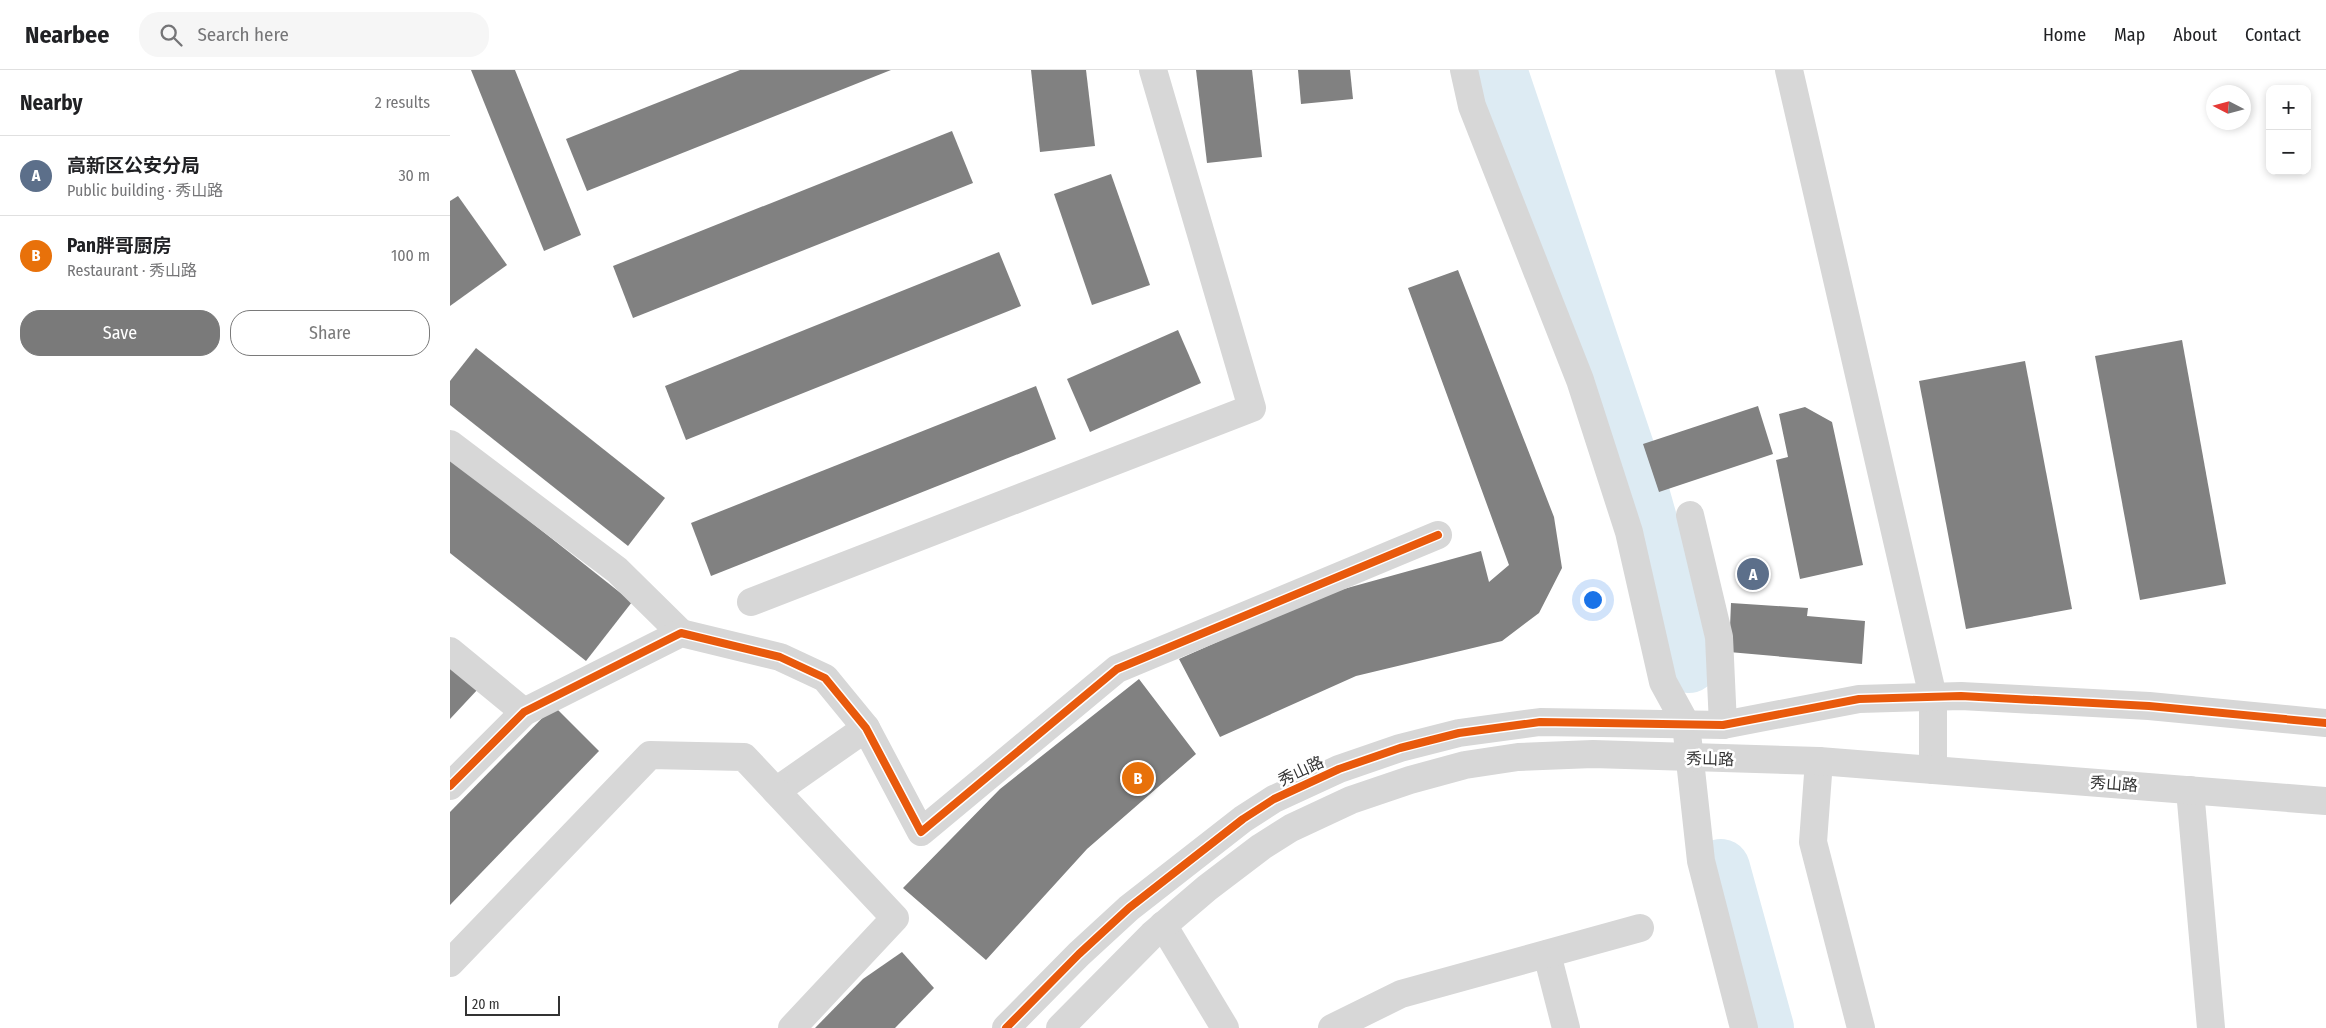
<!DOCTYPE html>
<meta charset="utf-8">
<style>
body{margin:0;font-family:"Fira Sans Condensed","Noto Sans SC",sans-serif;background:#f6f6f6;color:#202124}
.controls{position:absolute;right:15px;top:15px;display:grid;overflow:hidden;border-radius:10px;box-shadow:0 2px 8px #0003}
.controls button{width:45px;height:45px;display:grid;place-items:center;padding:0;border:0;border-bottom:1px solid #e0e0e0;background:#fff;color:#202124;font:25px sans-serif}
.compass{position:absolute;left:1756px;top:15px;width:45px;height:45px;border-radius:50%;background:#fff;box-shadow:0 2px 8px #0003;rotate:276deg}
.scale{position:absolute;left:15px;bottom:12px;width:95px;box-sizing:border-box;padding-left:5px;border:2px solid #333;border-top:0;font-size:14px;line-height:18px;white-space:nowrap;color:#333;-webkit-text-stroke:4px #fff;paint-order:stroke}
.you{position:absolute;left:1142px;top:529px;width:18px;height:18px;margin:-12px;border:4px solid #fff;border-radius:50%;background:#1a73e8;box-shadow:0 0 0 8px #1a73e833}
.badge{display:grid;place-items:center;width:32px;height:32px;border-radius:50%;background:#7a7a7a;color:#fff;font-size:16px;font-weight:700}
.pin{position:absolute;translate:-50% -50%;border:2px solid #fff;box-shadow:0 1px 5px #0006}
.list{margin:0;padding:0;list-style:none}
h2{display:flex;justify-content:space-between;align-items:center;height:65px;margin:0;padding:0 20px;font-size:21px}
h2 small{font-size:16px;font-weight:400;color:#757577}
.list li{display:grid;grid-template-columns:32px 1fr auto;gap:15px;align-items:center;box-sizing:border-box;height:80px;padding:0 20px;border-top:1px solid #e0e0e0}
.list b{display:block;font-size:19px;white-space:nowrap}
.list p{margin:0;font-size:16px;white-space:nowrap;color:#757577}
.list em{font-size:16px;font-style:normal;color:#757577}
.actions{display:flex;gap:10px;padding:15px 20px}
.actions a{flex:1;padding:11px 0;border:1px solid #7a7a7a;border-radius:20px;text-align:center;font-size:18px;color:#7a7a7a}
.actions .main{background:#7a7a7a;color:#fff}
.icon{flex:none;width:28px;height:28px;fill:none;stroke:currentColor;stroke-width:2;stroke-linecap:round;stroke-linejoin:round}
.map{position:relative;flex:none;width:1876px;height:958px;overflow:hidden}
header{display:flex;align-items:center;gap:30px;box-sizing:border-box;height:70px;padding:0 25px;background:#fff;border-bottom:1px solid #e0e0e0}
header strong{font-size:24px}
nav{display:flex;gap:28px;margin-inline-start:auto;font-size:18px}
.search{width:350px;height:45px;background:#f6f6f6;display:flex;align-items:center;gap:12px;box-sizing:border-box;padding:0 18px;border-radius:20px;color:#757577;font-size:19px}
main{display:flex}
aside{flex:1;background:#fff}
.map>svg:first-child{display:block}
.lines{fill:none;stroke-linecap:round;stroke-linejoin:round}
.river{stroke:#ddebf3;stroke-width:58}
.building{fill:#818181}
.minor{stroke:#d7d7d7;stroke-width:28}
.cycleway-casing{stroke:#fff;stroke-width:11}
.cycleway{stroke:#e8590c;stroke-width:8}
.labels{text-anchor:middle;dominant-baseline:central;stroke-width:5;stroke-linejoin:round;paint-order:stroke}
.street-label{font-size:16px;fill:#333;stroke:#fff}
</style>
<header>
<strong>Nearbee</strong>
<div class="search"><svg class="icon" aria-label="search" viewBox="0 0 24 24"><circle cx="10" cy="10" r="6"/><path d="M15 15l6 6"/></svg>Search here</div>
<nav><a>Home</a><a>Map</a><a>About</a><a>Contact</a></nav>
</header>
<main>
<aside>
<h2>Nearby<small>2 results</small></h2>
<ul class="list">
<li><span class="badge" style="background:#5c6f8a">A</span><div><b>高新区公安分局</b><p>Public building · 秀山路</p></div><em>30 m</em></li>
<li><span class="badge" style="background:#e8710a">B</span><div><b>Pan胖哥厨房</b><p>Restaurant · 秀山路</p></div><em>100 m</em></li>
</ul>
<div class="actions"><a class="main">Save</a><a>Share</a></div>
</aside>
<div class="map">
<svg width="1876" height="958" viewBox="0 0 1876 958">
<rect width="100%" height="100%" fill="#fff"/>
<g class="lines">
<g class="river">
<path d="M 1048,0 L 1191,425 L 1239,594"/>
<path d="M 1271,798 L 1315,958"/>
</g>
</g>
<g class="building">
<path d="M 21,0 L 65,0 L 131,165 L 94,181 Z"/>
<path d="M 290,0 L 441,0 L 137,121 L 116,69 Z"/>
<path d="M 581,0 L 636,0 L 645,76 L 590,82 Z"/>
<path d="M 746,0 L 802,0 L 812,87 L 757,93 Z"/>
<path d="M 848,0 L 900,0 L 903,29 L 851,34 Z"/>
<path d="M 502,61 L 523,113 L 183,248 L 163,196 Z"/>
<path d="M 661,104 L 700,215 L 642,235 L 604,124 Z"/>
<path d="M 8,126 L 57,195 L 0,236 L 0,131 Z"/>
<path d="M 549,182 L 571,236 L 236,370 L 215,316 Z"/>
<path d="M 1008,200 L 1104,447 L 1112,498 L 1089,543 L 1052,571 L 906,606 L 770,667 L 729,589 L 872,525 L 1031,481 L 1039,512 L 1059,495 L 958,218 Z"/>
<path d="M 728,260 L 751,313 L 640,362 L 617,309 Z"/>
<path d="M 1732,270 L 1776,514 L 1690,530 L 1645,286 Z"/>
<path d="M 26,278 L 215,428 L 178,476 L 0,335 L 0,311 Z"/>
<path d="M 1575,291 L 1622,539 L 1516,559 L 1469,311 Z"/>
<path d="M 586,316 L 606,369 L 261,506 L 241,453 Z"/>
<path d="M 1308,336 L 1323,384 L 1209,422 L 1193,374 Z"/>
<path d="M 1355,337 L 1382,352 L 1413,495 L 1350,509 L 1326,390 L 1338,387 L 1329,344 Z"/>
<path d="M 0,388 L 182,532 L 136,591 L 0,483 Z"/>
<path d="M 1281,533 L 1358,538 L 1357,546 L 1415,551 L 1412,594 L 1279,582 Z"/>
<path d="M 0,590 L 29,618 L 0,649 Z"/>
<path d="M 689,609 L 746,684 L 637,779 L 536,890 L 453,818 L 550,719 Z"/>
<path d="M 104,636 L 149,681 L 0,835 L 0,742 Z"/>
<path d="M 452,882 L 484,918 L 445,958 L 365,958 L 413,909 Z"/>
</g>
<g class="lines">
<g class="minor">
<path d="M 1014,0 L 1022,36 L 1130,310 L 1179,462 L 1213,612 L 1236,654 L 1251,791 L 1294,958"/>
<path d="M 1339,0 L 1483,627 L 1483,700"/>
<path d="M 0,374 L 167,500 L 231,563"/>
<path d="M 1240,445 L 1269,567 L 1273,655"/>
<path d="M 301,532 L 802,338 L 703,0"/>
<path d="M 0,581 L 74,642"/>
<path d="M 1369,691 L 1363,772 L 1411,958"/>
<path d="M 0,716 L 74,642 L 231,563 L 330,587 L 375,608 L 416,658 L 471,762 L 667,599 L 988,465"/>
<path d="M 1740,720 L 1761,958"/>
<path d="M 326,721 L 416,658"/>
<path d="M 713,855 L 775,958"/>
<path d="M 1097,884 L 1116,958"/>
<path d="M 0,893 L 200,685 L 294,687 L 445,848 L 342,958"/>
<path d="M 556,958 L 629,884 L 679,838 L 793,749 L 824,729 L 889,699 L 950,678 L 1009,663 L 1090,652 L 1273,655 L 1409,629 L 1511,626 L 1699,636 L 1876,653"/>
<path d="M 610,958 L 702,865 L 757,818 L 811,777 L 841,758 L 901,730 L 960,710 L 1015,695 L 1068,687 L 1143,684 L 1369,691 L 1876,731"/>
<path d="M 882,958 L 951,924 L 1190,858"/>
</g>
<defs>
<g id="cycleway">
<path d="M 0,716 L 74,642 L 231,563 L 330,587 L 375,608 L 416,658 L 471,762 L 667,599 L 988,465"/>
<path d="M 556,958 L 629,884 L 679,838 L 793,749 L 824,729 L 889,699 L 950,678 L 1009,663 L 1090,652 L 1273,655 L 1409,629 L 1511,626 L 1699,636 L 1876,653"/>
</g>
</defs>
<use href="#cycleway" class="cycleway-casing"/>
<use href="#cycleway" class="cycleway"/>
</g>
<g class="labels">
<g class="street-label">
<text transform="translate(1260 689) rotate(1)">秀山路</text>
<text transform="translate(851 701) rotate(-25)">秀山路</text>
<text transform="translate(1664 714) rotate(4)">秀山路</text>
</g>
</g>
</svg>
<div class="controls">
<button>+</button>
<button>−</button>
</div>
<svg class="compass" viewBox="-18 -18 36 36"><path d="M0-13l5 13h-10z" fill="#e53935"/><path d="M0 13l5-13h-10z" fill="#757577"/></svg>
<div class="scale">20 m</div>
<div class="you"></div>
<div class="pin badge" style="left:1303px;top:504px;background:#5c6f8a">A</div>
<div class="pin badge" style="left:688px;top:708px;background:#e8710a">B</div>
</div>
</main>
